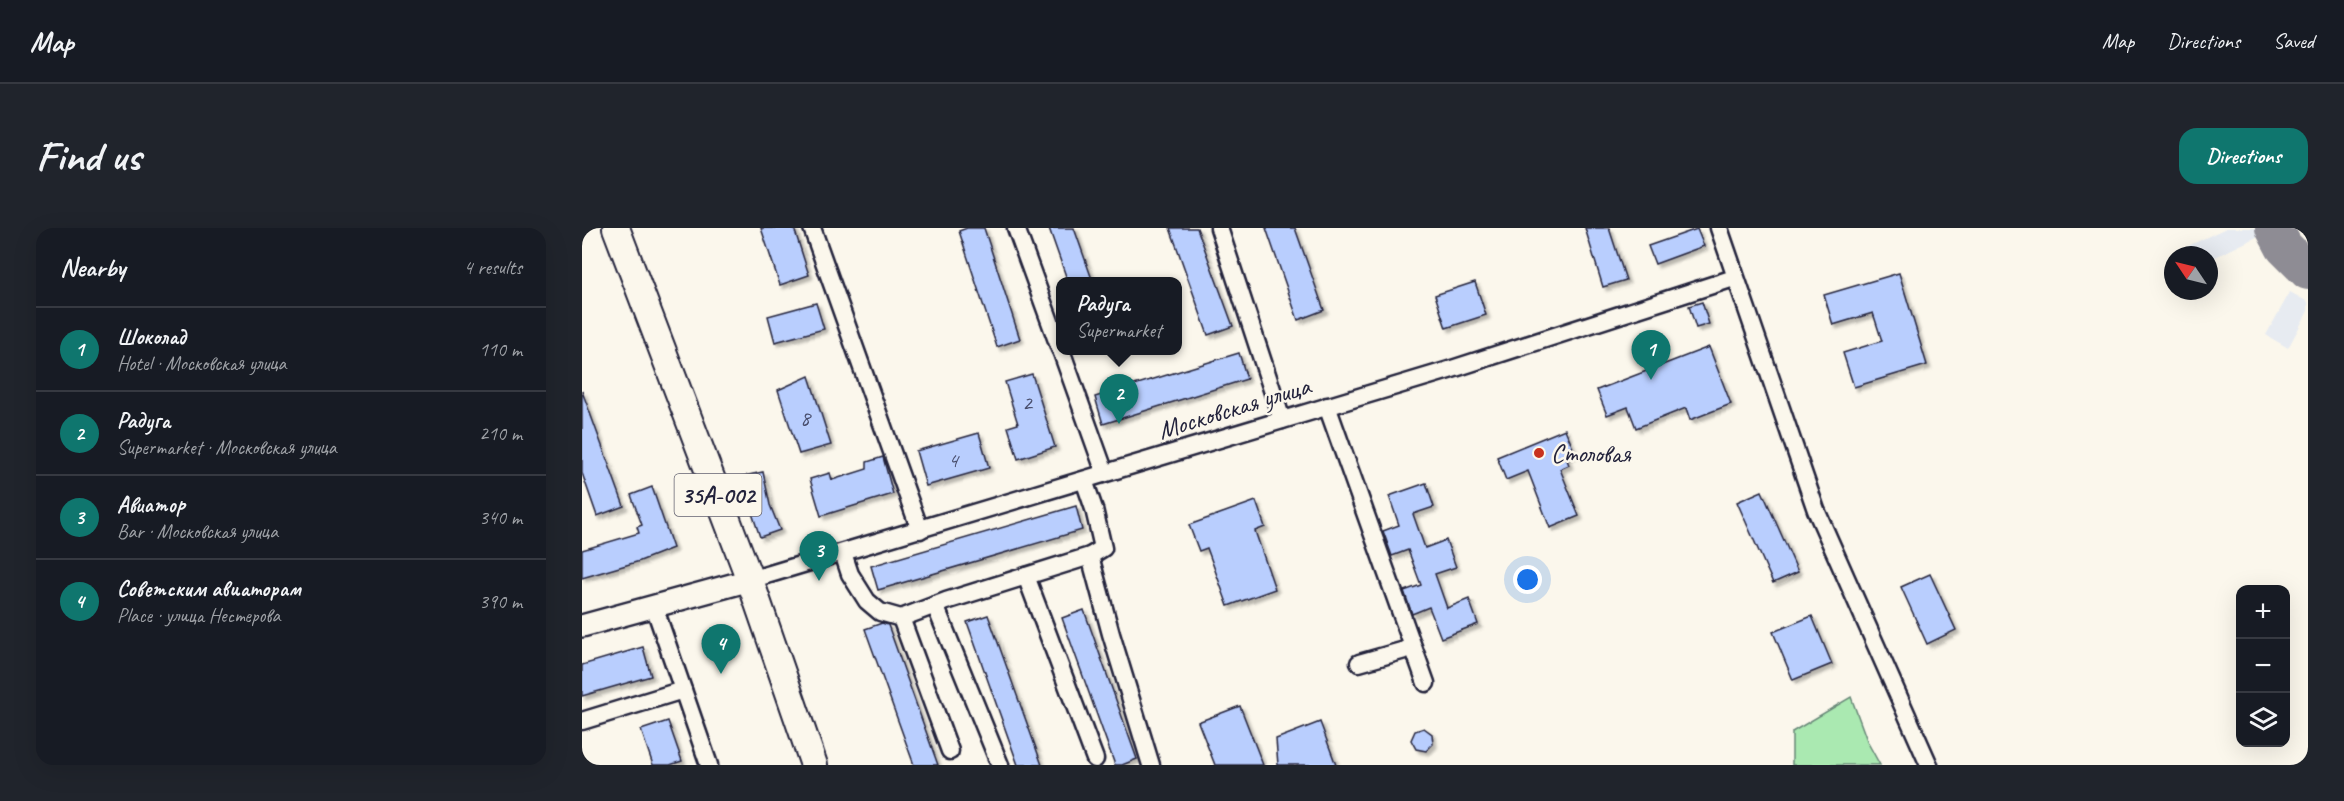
<!DOCTYPE html>
<meta charset="utf-8">
<style>
body{margin:0;font-family:Caveat,sans-serif;background:#20242c;color:#f1f3f6}
.controls{position:absolute;right:18px;bottom:18px;display:grid;overflow:hidden;border-radius:12px;box-shadow:0 6px 24px #0002}
.controls button{width:54px;height:54px;display:grid;place-items:center;padding:0;border:0;border-bottom:2px solid #363941;background:#171b24;color:#f1f3f6;font:30px sans-serif}
.compass{position:absolute;left:1582px;top:18px;width:54px;height:54px;border-radius:50%;background:#171b24;box-shadow:0 6px 24px #0002;rotate:305deg}
.you{position:absolute;left:946px;top:352px;width:21px;height:21px;margin:-15px;border:4px solid #fff;border-radius:50%;background:#1a73e8;box-shadow:0 0 0 9px #1a73e833}
.badge{display:grid;place-items:center;width:39px;height:39px;border-radius:50%;background:#0f766e;color:#fff;font-size:20px;font-weight:700}
.pin{position:absolute;translate:-50% -50px;filter:drop-shadow(0 2px 3px #0008)}
.pin::after{content:'';position:absolute;top:32px;width:21px;height:18px;background:inherit;clip-path:polygon(0 0,100% 0,50% 100%)}
.popup{position:absolute;left:474px;top:49px;width:126px;height:78px;box-sizing:border-box;display:grid;place-content:center;border-radius:12px;background:#171b24;filter:drop-shadow(0 2px 4px #0005);font-size:20px;white-space:nowrap;color:#9ea1a6}
.popup b{font-size:22px;color:#f1f3f6}
.popup::after{content:'';position:absolute;left:50%;top:100%;margin-left:-12px;border:12px solid transparent;border-top-color:#171b24}
.list{margin:0;padding:0;list-style:none}
h2{display:flex;justify-content:space-between;align-items:center;height:78px;margin:0;padding:0 24px;font-size:26px}
h2 small{font-size:20px;font-weight:400;color:#9ea1a6}
.list li{display:grid;grid-template-columns:39px 1fr auto;gap:18px;align-items:center;box-sizing:border-box;height:84px;padding:0 24px;border-top:2px solid #363941}
.list b{display:block;font-size:22px;white-space:nowrap}
.list p{margin:0;font-size:20px;white-space:nowrap;color:#9ea1a6}
.list em{font-size:20px;font-style:normal;color:#9ea1a6}
.icon{flex:none;width:33px;height:33px;fill:none;stroke:currentColor;stroke-width:2;stroke-linecap:round;stroke-linejoin:round}
.map{position:relative;flex:none;width:1726px;height:537px;overflow:hidden;border-radius:18px}
header{display:flex;align-items:center;gap:36px;box-sizing:border-box;height:84px;padding:0 30px;background:#171b24;border-bottom:2px solid #363941}
header strong{font-size:28px}
nav{display:flex;gap:33px;margin-inline-start:auto;font-size:21px}
.intro{display:flex;align-items:center;justify-content:space-between;box-sizing:border-box;height:144px;padding:0 36px}
h1{margin:0;font-size:42px}
.button{padding:15px 27px;border-radius:18px;background:#0f766e;color:#fff;font-size:21px;font-weight:700}
main{display:flex;gap:36px;padding:0 36px}
aside{flex:1;background:#171b24;border-radius:18px;box-shadow:0 6px 24px #0002}
.map>svg:first-child{display:block}
.built{fill:#e7ebf1}
.green{fill:#aae9b1;stroke:#668676;stroke-width:1.5}
.lines{fill:none;stroke-linecap:round;stroke-linejoin:round}
.taxiway{stroke:#8e8c94;stroke-width:38}
.building{fill:#b9cefe;stroke:#22223b;stroke-width:1.5;filter:url(#shadow)}
.minor-casing{stroke:#22223b;stroke-width:21}
.major-casing{stroke:#22223b;stroke-width:26}
.highway-casing{stroke:#22223b;stroke-width:30}
.minor{stroke:#fbf7ec;stroke-width:16}
.major{stroke:#fbf7ec;stroke-width:21}
.highway{stroke:#fbf7ec;stroke-width:26}
.poi-dot{fill:#c8321e;stroke:#fbf7ec;stroke-width:2}
.labels{text-anchor:middle;dominant-baseline:central;stroke-width:5;stroke-linejoin:round;paint-order:stroke}
.number-label{font-size:22px;fill:#484d6c}
.shield{fill:#fbf7ec;stroke:#636270;stroke-width:1.5}
.shield-label{font-size:24px;font-weight:bold;fill:#22223b}
.street-label{font-size:26px;fill:#22223b;stroke:#fbf7ec}
.poi-label{font-size:26px;fill:#22223b;stroke:#fbf7ec;text-anchor:start}
</style>
<header>
<strong>Map</strong>
<nav><a>Map</a><a>Directions</a><a>Saved</a></nav>
</header>
<div class="intro"><h1>Find us</h1><a class="button">Directions</a></div>
<main>
<aside>
<h2>Nearby<small>4 results</small></h2>
<ul class="list">
<li><span class="badge">1</span><div><b>Шоколад</b><p>Hotel · Московская улица</p></div><em>110 m</em></li>
<li><span class="badge">2</span><div><b>Радуга</b><p>Supermarket · Московская улица</p></div><em>210 m</em></li>
<li><span class="badge">3</span><div><b>Авиатор</b><p>Bar · Московская улица</p></div><em>340 m</em></li>
<li><span class="badge">4</span><div><b>Советским авиаторам</b><p>Place · улица Нестерова</p></div><em>390 m</em></li>
</ul>
</aside>
<div class="map">
<svg width="1726" height="537" viewBox="0 0 1726 537">
<defs>
<filter id="shadow"><feDropShadow dx="3.5" dy="3.5" stdDeviation="1.5" flood-color="#0004"/></filter>
</defs>
<rect width="100%" height="100%" fill="#fbf7ec"/>
<filter id="ink" filterUnits="userSpaceOnUse"><feTurbulence type="fractalNoise" baseFrequency=".0167" numOctaves="2"/><feDisplacementMap in="SourceGraphic" scale="12" xChannelSelector="R" yChannelSelector="G"/><feConvolveMatrix kernelMatrix="1 2 1 2 8 2 1 2 1" color-interpolation-filters="sRGB"/></filter>
<g filter="url(#ink)">
<g class="built">
<path d="M 1644,0 L 1673,0 L 1677,8 L 1627,32 L 1627,27 L 1608,27 L 1604,19 Z"/>
<path d="M 1708,64 L 1726,74 L 1726,83 L 1706,120 L 1684,107 Z"/>
</g>
<path class="green" d="M 1269,469 L 1286,515 L 1298,537 L 1210,537 L 1210,504 Z"/>
<g class="lines">
<path class="taxiway" d="M 1692,0 L 1702,19 L 1726,43"/>
</g>
<g class="building">
<path d="M 179,0 L 212,0 L 227,47 L 198,57 Z"/>
<path d="M 385,0 L 402,0 L 438,111 L 415,119 L 377,3 Z"/>
<path d="M 467,0 L 492,0 L 511,54 L 486,54 Z"/>
<path d="M 588,0 L 615,0 L 651,98 L 626,107 Z"/>
<path d="M 684,0 L 713,0 L 742,82 L 716,92 Z"/>
<path d="M 1003,0 L 1027,0 L 1044,52 L 1021,59 Z"/>
<path d="M 1115,1 L 1122,18 L 1073,36 L 1066,18 Z"/>
<path d="M 1317,45 L 1345,137 L 1272,159 L 1261,125 L 1300,113 L 1291,85 L 1251,97 L 1242,67 Z"/>
<path d="M 893,54 L 904,87 L 864,100 L 853,67 Z"/>
<path d="M 1120,74 L 1127,96 L 1114,100 L 1107,78 Z"/>
<path d="M 234,75 L 242,101 L 193,114 L 186,88 Z"/>
<path d="M 1127,119 L 1149,176 L 1108,192 L 1104,180 L 1054,200 L 1046,179 L 1025,187 L 1015,162 Z"/>
<path d="M 657,125 L 665,151 L 521,196 L 513,169 Z"/>
<path d="M 450,146 L 473,219 L 436,231 L 426,199 L 436,196 L 423,154 Z"/>
<path d="M 227,148 L 249,217 L 217,226 L 196,162 Z"/>
<path d="M 0,163 L 42,278 L 15,288 L 0,245 Z"/>
<path d="M 983,201 L 993,225 L 984,229 L 987,237 L 978,241 L 997,288 L 968,300 L 946,243 L 924,252 L 915,229 Z"/>
<path d="M 397,205 L 407,240 L 344,258 L 334,223 Z"/>
<path d="M 301,229 L 311,266 L 239,288 L 228,251 L 248,245 L 250,252 L 285,241 L 285,234 Z"/>
<path d="M 181,244 L 188,277 L 198,302 L 178,309 L 167,276 L 158,278 L 152,250 Z"/>
<path d="M 844,255 L 852,279 L 831,286 L 843,320 L 864,312 L 874,339 L 853,346 L 865,380 L 887,371 L 896,396 L 859,410 L 847,379 L 830,386 L 822,363 L 839,357 L 826,322 L 810,328 L 801,303 L 817,297 L 807,268 Z"/>
<path d="M 70,259 L 91,320 L 58,333 L 0,350 L 0,322 L 57,305 L 55,299 L 60,297 L 49,267 Z"/>
<path d="M 1180,263 L 1216,344 L 1191,355 L 1155,274 Z"/>
<path d="M 674,273 L 683,299 L 673,303 L 693,361 L 646,378 L 625,320 L 617,323 L 607,297 Z"/>
<path d="M 494,278 L 500,302 L 296,362 L 289,338 Z"/>
<path d="M 1348,346 L 1374,402 L 1345,416 L 1319,359 Z"/>
<path d="M 502,382 L 555,531 L 540,537 L 533,537 L 480,390 Z"/>
<path d="M 406,387 L 460,537 L 436,537 L 385,394 Z"/>
<path d="M 1230,388 L 1250,436 L 1211,452 L 1191,404 Z"/>
<path d="M 300,395 L 306,397 L 356,537 L 332,537 L 283,401 Z"/>
<path d="M 61,419 L 69,448 L 0,468 L 0,437 Z"/>
<path d="M 658,478 L 681,537 L 633,537 L 616,494 Z"/>
<path d="M 86,493 L 100,533 L 88,537 L 71,537 L 59,502 Z"/>
<path d="M 738,494 L 754,537 L 696,537 L 694,511 Z"/>
<path d="M 842,500 L 850,506 L 851,516 L 844,523 L 834,521 L 829,512 L 833,503 Z"/>
</g>
<g class="lines">
<defs>
<g id="minor">
<path d="M 230,0 L 338,302"/>
<path d="M 434,0 L 478,121"/>
<path d="M 637,0 L 700,192"/>
<path d="M 1137,0 L 1234,282 L 1347,537"/>
<path d="M 479,122 L 523,245"/>
<path d="M 745,178 L 844,455"/>
<path d="M 261,325 L 268,346 L 285,373 L 298,384 L 319,390 L 364,373 L 508,328 L 521,320 L 512,281 L 502,252"/>
<path d="M 508,328 L 529,406 L 569,537"/>
<path d="M 444,348 L 513,531"/>
<path d="M 168,352 L 867,142 L 1152,50"/>
<path d="M 353,377 L 418,537"/>
<path d="M 72,378 L 127,537"/>
<path d="M 319,390 L 368,523"/>
<path d="M 777,435 L 830,420"/>
<path d="M 0,493 L 101,462"/>
</g>
<path id="major" d="M 0,398 L 168,352"/>
<path id="highway" d="M 34,0 L 168,352 L 232,537"/>
</defs>
<use href="#minor" class="minor-casing"/>
<use href="#major" class="major-casing"/>
<use href="#highway" class="highway-casing"/>
<use href="#minor" class="minor"/>
<use href="#major" class="major"/>
<use href="#highway" class="highway"/>
</g>
</g>
<circle class="poi-dot" cx="957" cy="225" r="6"/>
<g class="labels">
<g class="number-label">
<text x="445" y="175">2</text>
<text x="223" y="190">8</text>
<text x="371" y="232">4</text>
</g>
<rect class="shield" x="92.5" y="246" width="87" height="42" rx="4.5"/>
<g class="shield-label">
<text x="136" y="267">35А-002</text>
</g>
<g class="street-label">
<text transform="translate(652 180) rotate(-17)">Московская улица</text>
</g>
<g class="poi-label">
<text x="969" y="225">Столовая</text>
</g>
</g>
</svg>
<div class="controls">
<button>+</button>
<button>−</button>
<button><svg class="icon" aria-label="layers" viewBox="0 0 24 24"><path d="M12 4l9 5-9 5-9-5zM3 14l9 5 9-5"/></svg></button>
</div>
<svg class="compass" viewBox="-18 -18 36 36"><path d="M0-13l5 13h-10z" fill="#e53935"/><path d="M0 13l5-13h-10z" fill="#9ea1a6"/></svg>
<div class="you"></div>
<div class="pin badge" style="left:1069px;top:152px">1</div>
<div class="pin badge" style="left:537px;top:196px">2</div>
<div class="popup"><b>Радуга</b>Supermarket</div>
<div class="pin badge" style="left:237px;top:353px">3</div>
<div class="pin badge" style="left:139px;top:446px">4</div>
</div>
</main>
